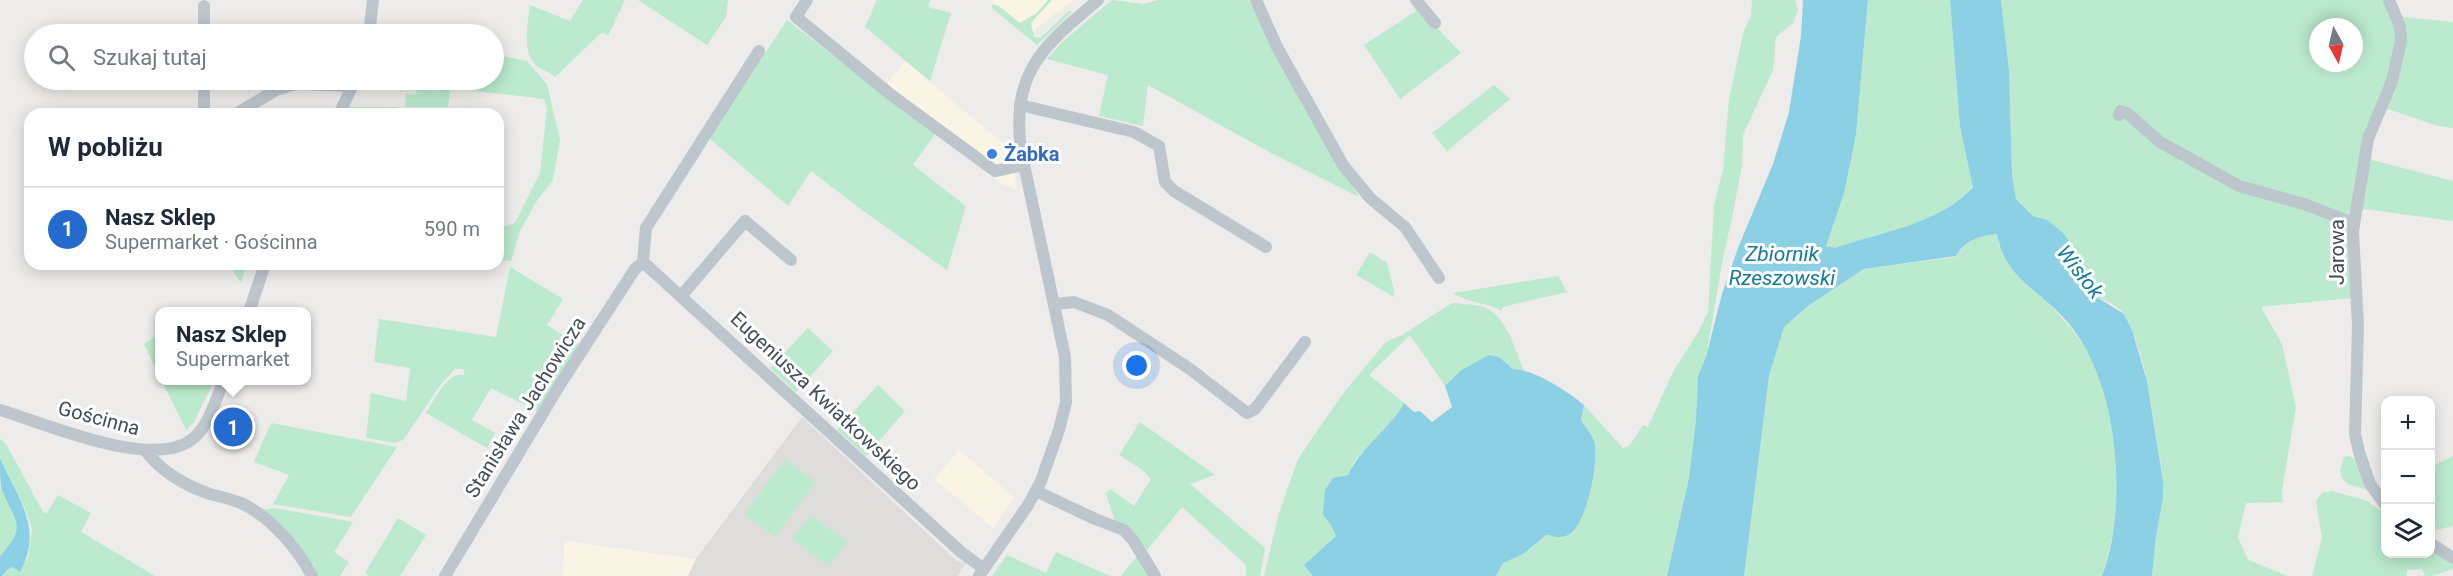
<!DOCTYPE html>
<html lang="pl">
<meta charset="utf-8">
<style>
body{margin:0;font-family:Roboto,sans-serif;background:#f6f6f7;color:#1f2937}
.controls{position:absolute;right:18px;bottom:18px;display:grid;overflow:hidden;border-radius:12px;box-shadow:0 3px 15px #0003}
.controls button{width:54px;height:54px;display:grid;place-items:center;padding:0;border:0;border-bottom:2px solid #e0e1e3;background:#fff;color:#1f2937;font:30px sans-serif}
.compass{position:absolute;left:2309px;top:18px;width:54px;height:54px;border-radius:50%;background:#fff;box-shadow:0 3px 15px #0003;rotate:172deg}
.you{position:absolute;left:1137px;top:366px;width:21px;height:21px;margin:-15px;border:4px solid #fff;border-radius:50%;background:#1a73e8;box-shadow:0 0 0 9px #1a73e833}
.badge{display:grid;place-items:center;width:39px;height:39px;border-radius:50%;background:#256bce;color:#fff;font-size:20px;font-weight:700}
.pin{position:absolute;translate:-50% -50%;border:3px solid #fff;box-shadow:0 2px 6px #0006}
.popup{position:absolute;left:155px;top:307px;width:156px;height:78px;box-sizing:border-box;display:grid;place-content:center;border-radius:12px;background:#fff;filter:drop-shadow(0 2px 4px #0005);font-size:20px;white-space:nowrap;color:#747a83}
.popup b{font-size:22px;color:#1f2937}
.popup::after{content:'';position:absolute;left:50%;top:100%;margin-left:-12px;border:12px solid transparent;border-top-color:#fff}
.list{margin:0;padding:0;list-style:none}
h2{display:flex;justify-content:space-between;align-items:center;height:78px;margin:0;padding:0 24px;font-size:26px}
h2 small{font-size:20px;font-weight:400;color:#747a83}
.list li{display:grid;grid-template-columns:39px 1fr auto;gap:18px;align-items:center;box-sizing:border-box;height:84px;padding:0 24px;border-top:2px solid #e0e1e3}
.list b{display:block;font-size:22px;white-space:nowrap}
.list p{margin:0;font-size:20px;white-space:nowrap;color:#747a83}
.list em{font-size:20px;font-style:normal;color:#747a83}
.icon{flex:none;width:33px;height:33px;fill:none;stroke:currentColor;stroke-width:2;stroke-linecap:round;stroke-linejoin:round}
.map{position:relative;flex:none;width:2453px;height:576px;overflow:hidden}
.search{position:absolute;background:#fff;box-shadow:0 3px 15px #0003;left:24px;top:24px;width:480px;height:66px;display:flex;align-items:center;gap:15px;box-sizing:border-box;padding:0 21px;border-radius:33px;color:#747a83;font-size:22px}
.panel{position:absolute;background:#fff;box-shadow:0 3px 15px #0003;left:24px;top:108px;width:480px;height:162px;border-radius:18px}
.map>svg:first-child{display:block}
.commercial{fill:#f9f4e4}
.education{fill:#dfdcdc}
.green{fill:#bbeace;fill-rule:evenodd}
.water{fill:#8bd0e4}
.lines{fill:none;stroke-linecap:round;stroke-linejoin:round}
.minor{stroke:#bdc5cd;stroke-width:12}
.shop-dot{fill:#3f7fe0;stroke:#fff;stroke-width:2}
.labels{text-anchor:middle;dominant-baseline:central;stroke-width:6;stroke-linejoin:round;paint-order:stroke}
.shop-label{font-size:20px;font-weight:bold;fill:#366cbe;stroke:#fff;text-anchor:start}
.street-label{font-size:20px;fill:#454e57;stroke:#fff}
.water-label{font-size:21px;font-style:italic;fill:#167b99;stroke:#fff}
</style>
<div class="map">
<svg width="2453" height="576" viewBox="0 0 2453 576">
<rect width="100%" height="100%" fill="#eeebeb"/>
<g class="commercial">
<path d="M 993,0 L 1074,0 L 1037,27 L 1029,38 L 992,8 Z"/>
<path d="M 905,61 L 1010,149 L 1017,189 L 1003,185 L 880,92 Z"/>
<path d="M 959,450 L 1014,497 L 993,528 L 934,479 Z"/>
<path d="M 565,541 L 696,559 L 688,576 L 562,576 Z"/>
</g>
<path class="education" d="M 802,417 L 957,561 L 966,563 L 958,576 L 688,576 L 696,559 Z"/>
<g class="green">
<path d="M 583,0 L 625,0 L 608,36 L 602,32 L 555,77 C 550,72 544,71 538,67 C 521,54 528,23 530,5 L 570,21 Z"/>
<path d="M 638,0 L 728,0 L 726,17 L 707,45 Z"/>
<path d="M 877,0 L 930,0 L 928,7 L 951,13 L 930,81 L 865,27 Z"/>
<path d="M 1048,0 L 1052,0 L 1031,23 L 1034,37 L 1040,38 L 1069,11 L 1072,12 L 1037,45 L 992,8 L 992,4 L 999,6 L 1020,23 L 1037,13 Z"/>
<path d="M 1112,0 L 1144,4 L 1158,0 L 1249,0 L 1359,197 L 1271,153 L 1148,85 L 1143,126 L 1099,116 L 1108,75 L 1047,59 L 1061,43 Z"/>
<path d="M 1752,0 L 1795,0 L 1798,9 L 1793,23 L 1776,37 L 1773,70 L 1743,135 L 1742,165 L 1733,213 L 1723,258 L 1706,357 L 1698,376 L 1696,419 L 1689,478 L 1667,576 L 1496,576 L 1502,563 L 1523,554 L 1546,535 C 1554,536 1561,539 1568,535 C 1587,526 1598,463 1595,444 C 1594,436 1585,427 1581,420 L 1584,405 L 1623,448 L 1630,445 L 1643,425 L 1648,427 L 1674,370 L 1699,331 L 1708,312 L 1714,205 L 1723,170 L 1729,99 L 1743,34 L 1751,15 Z"/>
<path d="M 1868,0 L 1950,0 L 1960,127 L 1973,186 C 1940,225 1882,232 1835,248 L 1825,246 L 1856,134 Z"/>
<path d="M 2001,0 L 2394,0 L 2403,17 L 2453,22 L 2453,128 L 2438,126 L 2388,109 L 2377,123 L 2368,159 L 2453,181 L 2453,221 L 2364,209 L 2347,227 L 2352,298 L 2261,307 L 2282,344 L 2296,407 L 2282,491 L 2283,502 L 2246,503 L 2238,537 L 2248,560 L 2288,576 L 2152,576 C 2154,562 2154,548 2156,535 C 2159,517 2164,499 2163,481 C 2162,466 2158,450 2156,435 C 2150,395 2144,352 2125,316 C 2112,292 2062,301 2079,255 L 2047,220 L 2033,216 L 2016,199 L 2012,175 L 2009,70 ZM 2318,27 L 2354,27 L 2354,63 L 2318,63 Z"/>
<path d="M 1419,9 L 1461,53 L 1400,99 L 1364,45 Z"/>
<path d="M 787,20 L 935,134 L 913,165 L 966,206 L 947,270 L 862,210 L 811,171 L 788,206 L 709,138 Z"/>
<path d="M 494,54 L 527,61 L 547,84 L 560,140 L 553,180 L 536,202 L 521,229 L 511,261 L 498,260 L 498,228 L 515,223 L 540,173 L 547,109 L 544,99 L 450,88 L 448,107 L 405,107 L 406,94 L 416,95 L 418,80 L 494,80 Z"/>
<path d="M 1494,85 L 1510,99 L 1447,151 L 1432,133 Z"/>
<path d="M 349,107 L 398,107 L 398,114 L 345,114 Z"/>
<path d="M 1998,234 L 1999,245 C 2013,262 2027,281 2043,297 C 2058,314 2072,327 2084,346 C 2106,381 2121,458 2118,500 C 2115,526 2110,550 2102,576 L 1744,576 L 1769,376 L 1784,327 L 1808,306 L 1864,269 L 1956,257 C 1965,240 1980,236 1998,234 Z"/>
<path d="M 1370,252 L 1387,263 L 1393,286 L 1394,297 L 1356,275 Z"/>
<path d="M 229,264 L 247,264 L 241,283 Z"/>
<path d="M 510,267 L 563,299 L 547,325 L 582,347 L 539,412 L 491,388 L 472,420 L 495,433 L 487,448 L 426,413 C 435,400 447,371 465,375 L 463,369 L 455,369 L 441,384 L 403,440 L 395,443 L 366,438 L 371,393 L 406,401 L 410,368 L 374,362 L 379,319 L 496,337 Z"/>
<path d="M 1558,276 L 1567,292 L 1503,307 L 1502,311 C 1487,302 1466,303 1453,293 Z"/>
<path d="M 1452,303 C 1461,304 1471,304 1480,306 C 1506,312 1514,348 1524,370 L 1513,369 L 1499,357 L 1460,371 L 1445,386 L 1410,335 L 1369,375 L 1404,403 L 1387,428 L 1355,460 L 1348,475 L 1323,515 L 1331,525 L 1336,536 L 1304,565 L 1313,576 L 1264,576 L 1279,513 L 1298,459 L 1315,434 L 1345,391 L 1386,342 L 1402,335 Z"/>
<path d="M 808,328 L 833,351 L 796,392 L 770,368 Z"/>
<path d="M 159,334 L 159,376 L 144,344 Z"/>
<path d="M 162,381 L 214,381 L 194,422 L 186,430 Z"/>
<path d="M 878,385 L 905,411 L 866,456 L 837,430 Z"/>
<path d="M 1140,422 L 1215,475 L 1190,484 L 1265,548 L 1260,576 L 1246,576 L 1246,565 L 1182,507 L 1147,550 L 1137,537 L 1115,522 L 1106,494 L 1110,489 L 1134,506 L 1151,479 L 1141,469 L 1119,455 Z"/>
<path d="M 271,423 L 397,447 L 351,517 L 273,504 L 289,475 L 254,462 Z"/>
<path d="M 0,439 L 6,444 L 43,512 L 47,513 L 58,495 L 91,513 L 81,532 L 155,576 L 2,576 L 7,570 L 13,567 L 20,571 L 28,557 L 32,530 L 26,511 L 0,458 Z"/>
<path d="M 2350,456 L 2357,461 L 2368,490 L 2348,484 L 2342,478 L 2340,471 L 2344,457 Z"/>
<path d="M 2453,456 L 2453,526 L 2431,531 L 2431,467 Z"/>
<path d="M 785,459 L 816,482 L 775,537 L 744,514 Z"/>
<path d="M 0,486 C 7,500 22,520 16,537 C 13,544 5,550 0,556 Z"/>
<path d="M 2332,491 L 2365,500 L 2385,513 L 2386,554 L 2430,554 L 2431,551 L 2453,565 L 2453,569 L 2433,576 L 2425,576 L 2422,569 L 2407,570 L 2407,576 L 2312,576 L 2322,538 L 2316,501 L 2322,493 Z"/>
<path d="M 274,508 L 353,522 L 334,552 L 349,562 L 340,576 L 316,576 L 261,510 Z"/>
<path d="M 811,515 L 847,542 L 829,566 L 792,539 Z"/>
<path d="M 398,518 L 426,535 L 400,576 L 370,576 L 365,573 Z"/>
<path d="M 1056,552 L 1110,576 L 992,576 L 1007,555 L 1046,573 Z"/>
<path d="M 1139,554 L 1151,576 L 1121,576 Z"/>
</g>
<g class="water">
<path d="M 1803,0 L 1868,0 L 1856,134 L 1844,193 L 1826,246 L 1835,248 C 1881,232 1940,224 1973,187 L 1960,127 L 1950,0 L 2001,0 L 2009,70 L 2012,175 L 2016,199 L 2033,216 L 2047,220 L 2062,232 L 2079,255 L 2075,269 L 2076,279 L 2082,288 L 2124,314 L 2132,330 L 2147,381 L 2163,481 L 2163,498 L 2156,536 L 2152,576 L 2102,576 C 2130,504 2118,374 2063,317 C 2035,287 2005,277 1997,234 C 1980,236 1965,240 1956,256 L 1864,269 L 1808,306 L 1784,327 L 1769,376 L 1744,576 L 1667,576 L 1689,478 L 1696,419 L 1698,376 L 1706,357 L 1722,294 L 1738,248 L 1773,164 L 1789,112 L 1801,36 Z"/>
<path d="M 1489,355 L 1499,357 L 1513,369 C 1535,370 1567,391 1584,405 L 1581,420 C 1585,427 1594,436 1595,444 C 1598,464 1587,526 1568,535 C 1561,539 1553,536 1546,535 L 1523,554 L 1503,563 L 1496,576 L 1313,576 L 1304,565 L 1336,536 L 1331,525 L 1323,515 L 1325,490 L 1333,478 L 1348,475 C 1361,447 1389,430 1404,403 L 1414,412 L 1420,411 L 1432,422 L 1452,407 L 1445,386 L 1460,371 Z"/>
<path d="M 0,458 C 18,499 44,528 20,572 L 13,567 L 7,570 L 2,576 L 0,576 L 0,556 C 30,524 13,521 1,487 C 0,479 0,467 0,458 Z"/>
</g>
<g class="lines">
<g class="minor">
<path d="M 807,0 L 796,17 L 890,94 L 995,171 L 1024,165"/>
<path d="M 1256,0 L 1277,47 L 1343,165 L 1370,198 L 1405,227 L 1439,278"/>
<path d="M 1416,0 L 1435,23"/>
<path d="M 204,34 L 204,6"/>
<path d="M 369,34 L 373,0"/>
<path d="M 1020,105 L 1134,132 L 1159,146 L 1165,182 L 1174,191 L 1266,247"/>
<path d="M 204,114 L 204,80"/>
<path d="M 236,114 L 276,90 L 296,84 L 352,86"/>
<path d="M 339,114 L 355,81"/>
<path d="M 2119,115 L 2121,111 L 2127,113 L 2160,142 L 2239,186 L 2304,204 L 2353,223"/>
<path d="M 643,262 L 961,552 L 984,569"/>
<path d="M 643,262 L 646,228 L 759,51"/>
<path d="M 682,295 L 745,221 L 791,260"/>
<path d="M 1055,304 L 1074,302 L 1108,315 L 1190,369 L 1247,413 L 1255,409 L 1305,342"/>
<path d="M 249,312 L 265,264"/>
<path d="M 0,410 C 44,423 151,470 191,440 C 209,427 215,401 224,380"/>
<path d="M 145,450 C 160,471 186,486 210,494 C 221,497 231,499 241,503 C 271,517 297,548 312,576"/>
<path d="M 1036,491 L 1095,519 L 1124,530 L 1133,540 L 1155,576"/>
<path d="M 2386,506 L 2370,484 L 2359,452 L 2355,434 L 2358,325 L 2353,231 L 2368,139 L 2392,81 L 2401,41 L 2400,27 L 2389,0"/>
<path d="M 2430,543 L 2453,558"/>
<path d="M 445,576 L 561,383 L 635,269 L 643,262"/>
<path d="M 979,576 L 1028,505 L 1041,481 L 1059,430 L 1066,402 L 1065,357 L 1021,150 C 1011,72 1043,46 1098,0"/>
</g>
</g>
<circle class="shop-dot" cx="992" cy="154" r="6"/>
<g class="labels">
<g class="shop-label">
<text x="1004" y="154">Żabka</text>
</g>
<g class="street-label">
<text transform="translate(2337 252) rotate(-90)">Jarowa</text>
<text transform="translate(826 401) rotate(43)">Eugeniusza Kwiatkowskiego</text>
<text transform="translate(525 407) rotate(-58)">Stanisława Jachowicza</text>
<text transform="translate(99 418) rotate(15)">Gościnna</text>
</g>
<g class="water-label">
<text x="1782" y="254">Zbiornik<tspan x="1782" dy="24">Rzeszowski</tspan></text>
<text transform="translate(2080 272) rotate(52)">Wisłok</text>
</g>
</g>
</svg>
<div class="controls">
<button>+</button>
<button>−</button>
<button><svg class="icon" aria-label="layers" viewBox="0 0 24 24"><path d="M12 4l9 5-9 5-9-5zM3 14l9 5 9-5"/></svg></button>
</div>
<svg class="compass" viewBox="-18 -18 36 36"><path d="M0-13l5 13h-10z" fill="#e53935"/><path d="M0 13l5-13h-10z" fill="#747a83"/></svg>
<div class="you"></div>
<div class="pin badge" style="left:233px;top:427px">1</div>
<div class="popup"><b>Nasz Sklep</b>Supermarket</div>
<div class="search"><svg class="icon" aria-label="search" viewBox="0 0 24 24"><circle cx="10" cy="10" r="6"/><path d="M15 15l6 6"/></svg>Szukaj tutaj</div>
<section class="panel">
<h2>W pobliżu<small></small></h2>
<ul class="list">
<li><span class="badge">1</span><div><b>Nasz Sklep</b><p>Supermarket · Gościnna</p></div><em>590 m</em></li>
</ul>
</section>
</div>
